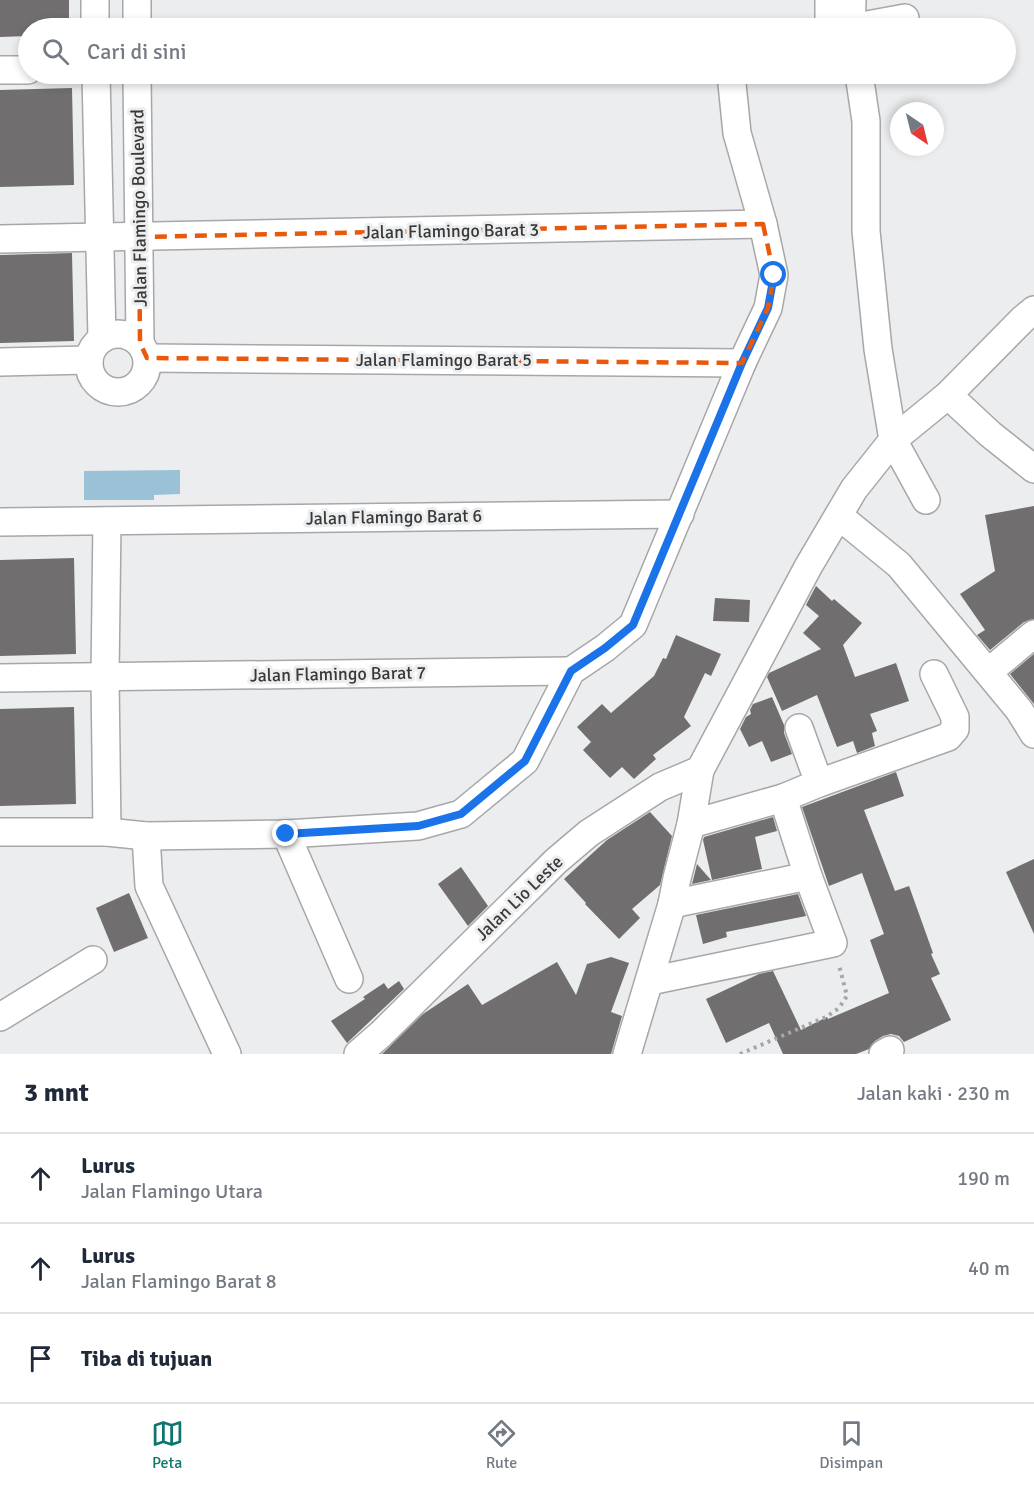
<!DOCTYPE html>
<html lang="id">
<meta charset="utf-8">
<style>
body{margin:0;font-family:Signika,sans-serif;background:#f2f2f3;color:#1f2937}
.compass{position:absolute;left:890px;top:102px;width:54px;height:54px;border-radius:50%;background:#fff;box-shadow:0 3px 9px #0003;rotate:145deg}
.stop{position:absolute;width:18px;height:18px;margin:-14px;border:4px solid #1a73e8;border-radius:50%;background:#fff}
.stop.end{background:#1a73e8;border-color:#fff;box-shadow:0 2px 6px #0008}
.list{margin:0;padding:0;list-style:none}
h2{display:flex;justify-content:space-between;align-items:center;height:78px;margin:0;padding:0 24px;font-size:26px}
h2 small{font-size:20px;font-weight:400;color:#747a83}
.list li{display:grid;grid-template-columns:39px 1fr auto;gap:18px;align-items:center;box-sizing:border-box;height:90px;padding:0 24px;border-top:2px solid #e0e1e3}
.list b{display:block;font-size:22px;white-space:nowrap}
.list p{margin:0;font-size:20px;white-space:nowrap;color:#747a83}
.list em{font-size:20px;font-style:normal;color:#747a83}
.icon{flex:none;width:33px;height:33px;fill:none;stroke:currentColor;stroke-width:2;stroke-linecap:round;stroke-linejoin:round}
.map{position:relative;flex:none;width:1034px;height:1054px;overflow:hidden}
.search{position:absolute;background:#fff;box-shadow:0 3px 9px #0003;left:18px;right:18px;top:18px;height:66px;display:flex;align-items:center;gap:15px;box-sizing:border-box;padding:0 21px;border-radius:33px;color:#747a83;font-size:22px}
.sheet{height:348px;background:#fff}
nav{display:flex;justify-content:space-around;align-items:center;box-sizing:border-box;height:84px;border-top:2px solid #e0e1e3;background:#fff;font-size:16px;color:#747a83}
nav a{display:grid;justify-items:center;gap:3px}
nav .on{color:#0f766e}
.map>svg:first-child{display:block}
.water{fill:#9ac1d5}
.building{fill:#706e6f}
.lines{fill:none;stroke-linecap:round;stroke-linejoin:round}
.minor-casing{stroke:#a7a7a9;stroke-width:30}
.path{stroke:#a6a7a8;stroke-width:4;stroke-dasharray:3 4.5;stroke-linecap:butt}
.minor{stroke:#fff;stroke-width:27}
.route{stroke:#1a73e8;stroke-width:8}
.marked{fill:none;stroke:#e8590c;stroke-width:4.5;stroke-dasharray:12 8;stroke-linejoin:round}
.labels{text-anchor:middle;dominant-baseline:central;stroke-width:6;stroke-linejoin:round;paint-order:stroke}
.street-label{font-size:18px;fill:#39393a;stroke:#ecedee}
</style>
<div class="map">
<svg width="1034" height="1054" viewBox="0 0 1034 1054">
<rect width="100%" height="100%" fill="#ecedee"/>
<path class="water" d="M 180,470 L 180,494 L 154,495 L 154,500 L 84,500 L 84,471 Z"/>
<g class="building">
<path d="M 0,0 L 69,0 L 69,28 L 28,28 L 28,36 L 0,37 Z"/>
<path d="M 72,88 L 74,185 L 0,187 L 0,90 Z"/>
<path d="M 72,253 L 74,341 L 0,343 L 0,255 Z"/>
<path d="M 1034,506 L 1034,619 L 1024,622 L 990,650 L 977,635 L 985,630 L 960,594 L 995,571 L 985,515 Z"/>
<path d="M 74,558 L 76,654 L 0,656 L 0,560 Z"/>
<path d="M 816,586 L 832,601 L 834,599 L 862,623 L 843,645 L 855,677 L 896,663 L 909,701 L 870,714 L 877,731 L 872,733 L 875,746 L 857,753 L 853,741 L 837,747 L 817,695 L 782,711 L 767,677 L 769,673 L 821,649 L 803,633 L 819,616 L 806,605 Z"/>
<path d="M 715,598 L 750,600 L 749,622 L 713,621 Z"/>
<path d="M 676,635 L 721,654 L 711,676 L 705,673 L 684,717 L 691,726 L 653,755 L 656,759 L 634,779 L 622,767 L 610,778 L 583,750 L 591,742 L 577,727 L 602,704 L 611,713 L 654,676 L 663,658 L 666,659 Z"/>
<path d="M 1034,654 L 1034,704 L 1010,674 Z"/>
<path d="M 772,697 L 784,725 L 784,733 L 792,754 L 771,762 L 762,741 L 749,747 L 740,729 L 746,717 L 751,714 L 750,710 L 753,704 Z"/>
<path d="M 74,707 L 76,804 L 0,806 L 0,709 Z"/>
<path d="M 896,772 L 904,796 L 864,810 L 895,891 L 909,886 L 933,953 L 931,954 L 940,974 L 931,978 L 951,1020 L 904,1042 L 899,1036 L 891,1034 L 883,1036 L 875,1041 L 869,1049 L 856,1054 L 783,1054 L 769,1023 L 726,1043 L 706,999 L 759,974 L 773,971 L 801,1030 L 827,1017 L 828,1019 L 889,993 L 870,940 L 884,934 L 862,873 L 829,886 L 802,807 Z"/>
<path d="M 650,812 L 672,836 L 660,885 L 632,909 L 640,918 L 619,939 L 585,904 L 586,903 L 564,879 L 607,840 Z"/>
<path d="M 773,817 L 777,831 L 755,837 L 762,869 L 712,880 L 703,840 L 704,837 Z"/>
<path d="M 1034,859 L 1034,934 L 1006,872 Z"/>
<path d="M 697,864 L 711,880 L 692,884 Z"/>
<path d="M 461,867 L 488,906 L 468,926 L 438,884 Z"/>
<path d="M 129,893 L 148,938 L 114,952 L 96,908 Z"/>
<path d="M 798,894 L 806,916 L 726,932 L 727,937 L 703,944 L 696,915 Z"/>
<path d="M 611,957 L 629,963 L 611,1012 L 622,1016 L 611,1054 L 382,1054 L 423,1014 L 468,984 L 482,1005 L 557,962 L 576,995 L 587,964 Z"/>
<path d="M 399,981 L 404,989 L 347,1043 L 331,1021 L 365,999 L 363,997 L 384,983 L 388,989 Z"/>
</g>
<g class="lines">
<defs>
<g id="minor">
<path d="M 95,0 L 95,28"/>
<path d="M 137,0 L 137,28"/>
<path d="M 829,28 L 829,0"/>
<path d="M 851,28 L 905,18"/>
<path d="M 851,28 L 852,0"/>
<path d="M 0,70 L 28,70"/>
<path d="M 96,74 L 102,339"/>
<path d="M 137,74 L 140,343"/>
<path d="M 859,74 L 866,121 L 866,231 L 878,349 L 893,440 L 926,500"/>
<path d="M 0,239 L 763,224"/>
<circle cx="118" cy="363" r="29"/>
<path d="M 147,358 L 742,363"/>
<path d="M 0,362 L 89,360"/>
<path d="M 948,395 L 990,434 L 1034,469"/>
<path d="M 839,516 L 899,565 L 1019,710 L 1034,734"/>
<path d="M 0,522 L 680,514"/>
<path d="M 987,670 L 998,664 L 1034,634"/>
<path d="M 0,678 L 571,671"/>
<path d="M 799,728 L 819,783"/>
<path d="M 691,824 L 783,798 L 819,783 L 948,737 L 955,729 L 955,717 L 934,674"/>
<path d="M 0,832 L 107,832 L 146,836 L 286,834 L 418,826 L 461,814 L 525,761 L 571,671 L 605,648 L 633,625 L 742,363 L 768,308 L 774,275 L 763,224 L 737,133 L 731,74"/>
<path d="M 107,832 L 105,677 L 107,521"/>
<path d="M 286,834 L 349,979"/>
<path d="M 146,836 L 149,886 L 227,1054"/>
<path d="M 672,904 L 808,876"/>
<path d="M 650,981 L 833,943 L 808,876 L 783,798"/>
<path d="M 0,1017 L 93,960"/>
<path d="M 358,1054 L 381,1034 L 556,861 L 589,833 L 660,787 L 700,770"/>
<path d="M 627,1054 L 672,904 L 677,878 L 691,824 L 700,770 L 808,567 L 854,489 L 893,440 L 948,395 L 1023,319 L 1034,310"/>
<path d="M 883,1054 L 890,1050"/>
</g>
</defs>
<use href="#minor" class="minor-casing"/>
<path class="path" d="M 740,1054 L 826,1017 L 839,1008 L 847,996 L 839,965"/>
<use href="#minor" class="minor"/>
</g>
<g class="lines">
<path class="route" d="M 286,834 L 418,826 L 461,814 L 525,761 L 571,671 L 605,648 L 633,625 L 742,363 L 768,308 L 774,275"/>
</g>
<path class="marked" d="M 763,224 L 774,275 L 768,308 L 742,363 L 147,358 L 140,343 L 139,237 Z"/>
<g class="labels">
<g class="street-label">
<text transform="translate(139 208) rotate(-91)">Jalan Flamingo Boulevard</text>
<text transform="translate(451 231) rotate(-1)">Jalan Flamingo Barat 3</text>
<text x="444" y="360">Jalan Flamingo Barat 5</text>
<text transform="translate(394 517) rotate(-1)">Jalan Flamingo Barat 6</text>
<text transform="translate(338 674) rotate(-1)">Jalan Flamingo Barat 7</text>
<text transform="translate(519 898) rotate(-44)">Jalan Lio Leste</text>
</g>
</g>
</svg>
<svg class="compass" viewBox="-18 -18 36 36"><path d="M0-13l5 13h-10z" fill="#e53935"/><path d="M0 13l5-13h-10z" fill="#747a83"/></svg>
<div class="stop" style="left:774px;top:275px"></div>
<div class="stop end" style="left:286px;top:834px"></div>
<div class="search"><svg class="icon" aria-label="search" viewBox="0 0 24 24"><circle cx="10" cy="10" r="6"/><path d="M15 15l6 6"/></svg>Cari di sini</div>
</div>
<section class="sheet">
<h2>3 mnt<small>Jalan kaki · 230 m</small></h2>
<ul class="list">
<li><svg class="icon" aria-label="ahead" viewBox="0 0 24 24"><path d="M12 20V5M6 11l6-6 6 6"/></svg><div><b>Lurus</b><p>Jalan Flamingo Utara</p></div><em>190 m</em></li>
<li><svg class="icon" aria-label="ahead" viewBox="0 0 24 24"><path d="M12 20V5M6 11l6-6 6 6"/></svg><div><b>Lurus</b><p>Jalan Flamingo Barat 8</p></div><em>40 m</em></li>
<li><svg class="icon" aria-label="arrive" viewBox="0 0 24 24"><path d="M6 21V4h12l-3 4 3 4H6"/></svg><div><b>Tiba di tujuan</b></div></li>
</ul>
</section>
<nav>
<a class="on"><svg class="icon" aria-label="map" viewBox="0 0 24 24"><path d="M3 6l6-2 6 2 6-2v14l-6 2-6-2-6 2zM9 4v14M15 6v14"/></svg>Peta</a>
<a><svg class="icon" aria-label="directions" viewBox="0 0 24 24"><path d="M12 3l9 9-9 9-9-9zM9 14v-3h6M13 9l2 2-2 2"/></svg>Rute</a>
<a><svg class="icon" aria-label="saved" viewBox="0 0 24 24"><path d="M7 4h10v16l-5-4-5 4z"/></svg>Disimpan</a>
</nav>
